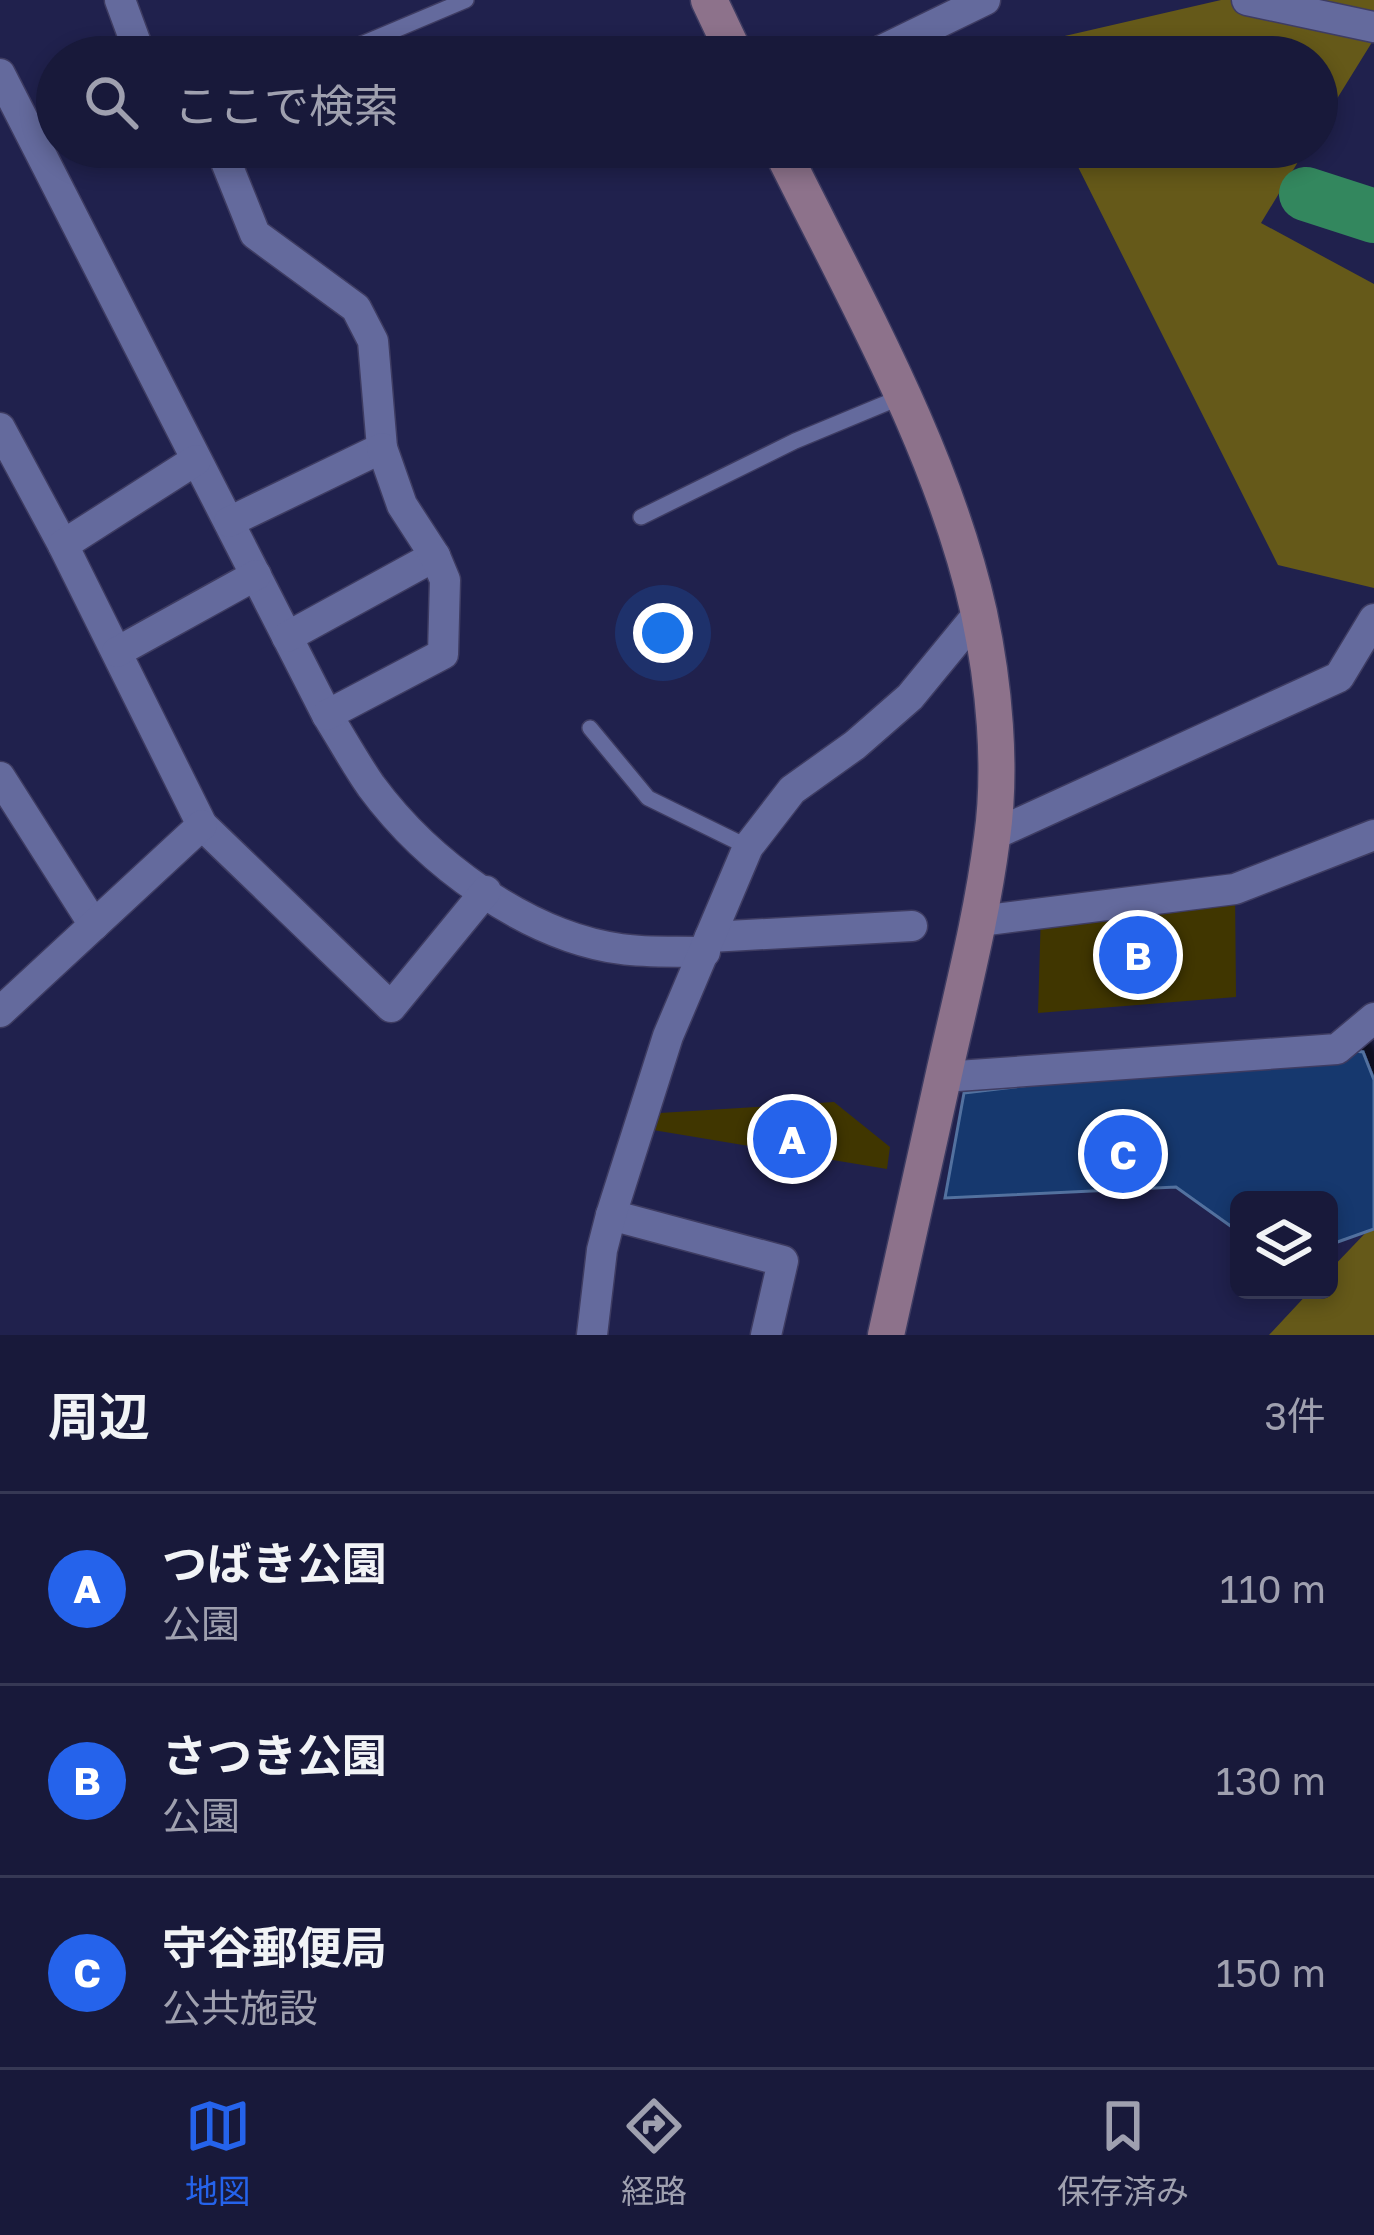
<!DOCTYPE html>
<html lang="ja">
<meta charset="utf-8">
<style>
body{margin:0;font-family:"Golos Text","Noto Sans JP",sans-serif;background:#212242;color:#f1f3f6}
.controls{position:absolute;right:36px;bottom:36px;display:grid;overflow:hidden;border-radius:18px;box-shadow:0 6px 18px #0003}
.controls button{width:108px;height:108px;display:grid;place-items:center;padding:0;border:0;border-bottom:3px solid #363854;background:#18193a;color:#f1f3f6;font:60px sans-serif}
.you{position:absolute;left:663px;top:633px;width:42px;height:42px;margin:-30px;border:9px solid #fff;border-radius:50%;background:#1a73e8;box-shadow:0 0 0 18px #1a73e833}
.badge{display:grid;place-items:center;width:78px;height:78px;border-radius:50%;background:#2563eb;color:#fff;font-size:39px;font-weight:700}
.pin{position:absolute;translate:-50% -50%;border:6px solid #fff;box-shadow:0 3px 12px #0006}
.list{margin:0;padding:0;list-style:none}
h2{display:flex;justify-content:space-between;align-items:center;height:156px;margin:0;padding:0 48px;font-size:51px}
h2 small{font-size:39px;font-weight:400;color:#9fa0af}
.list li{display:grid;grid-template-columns:78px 1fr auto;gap:36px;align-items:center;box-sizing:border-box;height:192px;padding:0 48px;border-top:3px solid #363854}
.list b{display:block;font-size:45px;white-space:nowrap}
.list p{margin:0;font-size:39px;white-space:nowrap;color:#9fa0af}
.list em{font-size:39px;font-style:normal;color:#9fa0af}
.icon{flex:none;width:66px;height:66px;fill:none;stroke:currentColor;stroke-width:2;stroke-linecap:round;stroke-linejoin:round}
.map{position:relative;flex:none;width:1374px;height:1335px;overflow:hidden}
.search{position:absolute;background:#18193a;box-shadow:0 6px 18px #0003;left:36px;right:36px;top:36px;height:132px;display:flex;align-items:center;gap:30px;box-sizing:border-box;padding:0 42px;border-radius:66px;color:#9fa0af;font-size:45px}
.sheet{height:732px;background:#18193a}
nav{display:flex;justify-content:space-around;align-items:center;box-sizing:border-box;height:168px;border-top:3px solid #363854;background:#18193a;font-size:33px;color:#9fa0af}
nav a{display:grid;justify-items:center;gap:6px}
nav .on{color:#2563eb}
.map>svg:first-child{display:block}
.green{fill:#403600}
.forest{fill:#655919}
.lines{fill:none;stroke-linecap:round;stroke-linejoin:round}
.river{stroke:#33875e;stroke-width:54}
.building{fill:#13386e;stroke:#53719f;stroke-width:3;filter:url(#shadow)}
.lane-casing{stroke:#3e3c62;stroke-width:18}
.street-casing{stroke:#3e3c62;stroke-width:33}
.secondary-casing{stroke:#3e3c62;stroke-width:39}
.lane{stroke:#646a9d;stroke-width:15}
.street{stroke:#646a9d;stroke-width:30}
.secondary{stroke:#8d728b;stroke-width:36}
</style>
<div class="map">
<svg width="1374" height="1335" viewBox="0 0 1374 1335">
<defs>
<filter id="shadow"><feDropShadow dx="9" dy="-9" stdDeviation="3" flood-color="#0009"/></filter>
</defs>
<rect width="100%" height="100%" fill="#20214d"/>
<g class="green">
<path d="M 1235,889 L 1236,997 L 1038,1013 L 1041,912 Z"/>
<path d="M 834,1102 L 890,1147 L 887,1169 L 653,1130 L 660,1113 Z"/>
</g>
<g class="forest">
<path d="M 1221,0 L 1374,0 L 1374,39 L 1317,131 L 1317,57 L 1022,57 L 1017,47 Z"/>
<path d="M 1068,147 L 1307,147 L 1261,223 L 1374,284 L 1374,588 L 1278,565 Z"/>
<path d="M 1374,1224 L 1374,1335 L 1269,1335 L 1311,1290 L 1329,1290 L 1329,1271 Z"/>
</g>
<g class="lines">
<path class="river" d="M 1306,194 L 1374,216"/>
</g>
<path class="building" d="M 1337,1049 L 1363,1052 L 1374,1080 L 1374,1229 L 1329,1245 L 1329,1200 L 1239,1200 L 1239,1232 L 1176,1187 L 945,1198 L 964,1093 Z"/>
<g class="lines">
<defs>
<g id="lane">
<path d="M 331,57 L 466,0"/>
<path d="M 641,517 L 795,441 L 901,397"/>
<path d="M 590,728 L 648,798 L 748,847"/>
</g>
<g id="street">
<path d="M 120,0 L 141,57"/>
<path d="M 1247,0 L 1374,27"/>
<path d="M 868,57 L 985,0"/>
<path d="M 0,74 L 327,715 C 342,739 355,763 371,786 C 427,862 526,936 621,949 C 648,953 677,951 705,952"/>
<path d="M 220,147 L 255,234 L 356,308 L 373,341 L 382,448 L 229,522"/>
<path d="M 0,428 L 63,545"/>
<path d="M 196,460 L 63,545 L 202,825 L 391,1007 L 486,891"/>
<path d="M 287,637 L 435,556"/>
<path d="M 117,652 L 256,575"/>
<path d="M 327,715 L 443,654 L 445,580 L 435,556 L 402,505 L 382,448"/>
<path d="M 0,777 L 94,925"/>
<path d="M 993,835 L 1339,677 L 1374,619"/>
<path d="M 980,921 L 1235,889 L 1374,835"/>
<path d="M 710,937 L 912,926"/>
<path d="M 0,1012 L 202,825"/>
<path d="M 943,1077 L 1337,1049 L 1374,1018"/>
<path d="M 611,1215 L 783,1261 L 766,1335"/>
<path d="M 592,1335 L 602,1250 L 611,1215 L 668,1036 L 748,847 L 792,790 L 855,745 L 910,697 L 979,613"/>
</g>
<g id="secondary">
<path d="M 709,0 L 736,57"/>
<path d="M 780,147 C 853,295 943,451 979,613 C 994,683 1002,767 992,838 C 982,916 962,993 945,1069 C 925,1158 906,1246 886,1335"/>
</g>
</defs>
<use href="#lane" class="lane-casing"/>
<use href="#street" class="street-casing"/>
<use href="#secondary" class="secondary-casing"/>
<use href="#lane" class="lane"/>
<use href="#street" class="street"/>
<use href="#secondary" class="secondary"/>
</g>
</svg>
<div class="controls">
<button><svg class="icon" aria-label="layers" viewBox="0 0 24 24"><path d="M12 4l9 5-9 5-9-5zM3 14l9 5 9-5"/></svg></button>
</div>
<div class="you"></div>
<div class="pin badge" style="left:792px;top:1139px">A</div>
<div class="pin badge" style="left:1138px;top:955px">B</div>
<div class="pin badge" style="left:1123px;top:1154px">C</div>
<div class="search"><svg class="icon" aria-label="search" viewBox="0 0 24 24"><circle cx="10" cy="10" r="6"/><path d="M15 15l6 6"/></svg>ここで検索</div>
</div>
<section class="sheet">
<h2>周辺<small>3件</small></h2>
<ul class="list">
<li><span class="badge">A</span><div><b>つばき公園</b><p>公園</p></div><em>110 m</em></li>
<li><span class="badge">B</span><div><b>さつき公園</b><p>公園</p></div><em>130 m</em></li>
<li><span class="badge">C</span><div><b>守谷郵便局</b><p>公共施設</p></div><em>150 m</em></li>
</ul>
</section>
<nav>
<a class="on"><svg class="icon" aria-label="map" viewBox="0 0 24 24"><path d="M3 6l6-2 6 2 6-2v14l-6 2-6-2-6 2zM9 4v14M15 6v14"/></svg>地図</a>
<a><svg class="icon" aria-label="directions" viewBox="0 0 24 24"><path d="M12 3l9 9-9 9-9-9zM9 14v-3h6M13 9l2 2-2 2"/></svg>経路</a>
<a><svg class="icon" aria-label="saved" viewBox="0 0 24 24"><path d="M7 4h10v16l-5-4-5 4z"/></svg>保存済み</a>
</nav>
